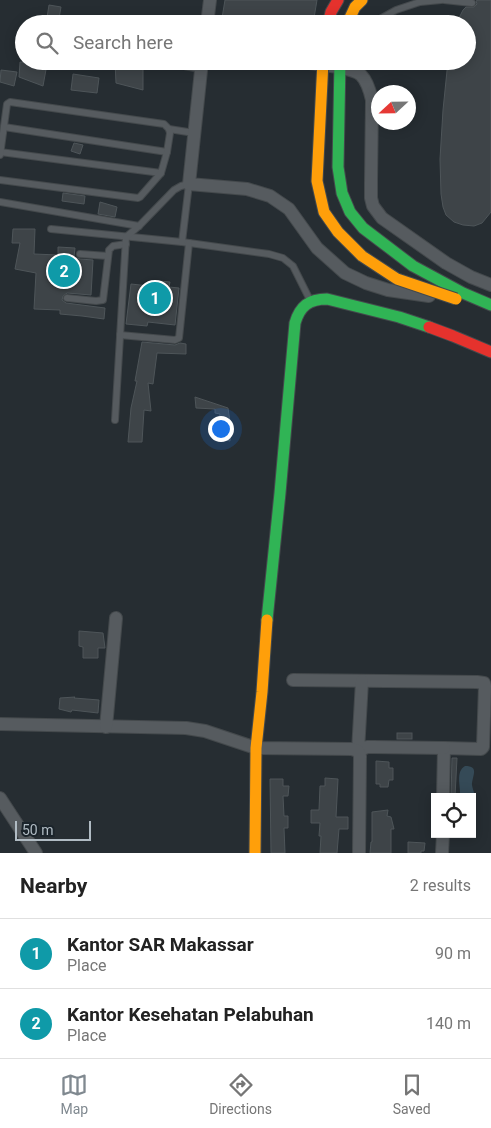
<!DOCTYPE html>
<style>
body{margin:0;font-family:Roboto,sans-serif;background:#f6f6f6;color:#222}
.controls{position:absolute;right:15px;bottom:15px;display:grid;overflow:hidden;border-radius:0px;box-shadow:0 2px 12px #0003}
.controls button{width:45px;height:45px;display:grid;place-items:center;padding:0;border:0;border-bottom:1px solid #e0e0e0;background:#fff;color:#222;font:25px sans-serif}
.compass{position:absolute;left:371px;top:85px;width:45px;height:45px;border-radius:50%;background:#fff;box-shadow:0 2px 12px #0003;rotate:248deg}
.scale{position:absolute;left:15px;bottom:12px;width:76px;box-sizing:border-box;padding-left:5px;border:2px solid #b0bbc3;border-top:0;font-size:14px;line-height:18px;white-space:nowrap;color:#b0bbc3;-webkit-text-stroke:4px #1b242b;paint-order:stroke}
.you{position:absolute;left:220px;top:428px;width:18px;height:18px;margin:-12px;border:4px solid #fff;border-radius:50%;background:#1a73e8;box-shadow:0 0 0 8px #1a73e833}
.badge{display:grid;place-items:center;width:32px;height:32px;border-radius:50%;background:#808990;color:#fff;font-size:16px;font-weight:700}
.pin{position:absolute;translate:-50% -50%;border:2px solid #fff;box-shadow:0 1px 5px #0006}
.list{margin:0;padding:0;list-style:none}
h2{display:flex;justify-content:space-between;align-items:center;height:65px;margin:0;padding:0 20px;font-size:21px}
h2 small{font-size:16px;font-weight:400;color:#767676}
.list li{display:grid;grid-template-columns:32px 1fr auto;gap:15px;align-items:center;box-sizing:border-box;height:70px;padding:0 20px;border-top:1px solid #e0e0e0}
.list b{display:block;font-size:19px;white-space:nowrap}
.list p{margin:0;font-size:16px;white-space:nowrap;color:#767676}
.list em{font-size:16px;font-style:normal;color:#767676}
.icon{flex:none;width:28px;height:28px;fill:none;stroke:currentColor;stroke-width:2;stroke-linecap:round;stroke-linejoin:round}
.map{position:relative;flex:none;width:491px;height:853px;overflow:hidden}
.search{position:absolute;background:#fff;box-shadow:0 2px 12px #0003;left:15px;right:15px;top:15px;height:55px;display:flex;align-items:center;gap:12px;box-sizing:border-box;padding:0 18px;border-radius:28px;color:#767676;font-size:19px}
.sheet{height:205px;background:#fff}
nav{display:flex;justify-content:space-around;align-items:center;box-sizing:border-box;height:70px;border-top:1px solid #e0e0e0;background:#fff;font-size:14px;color:#767676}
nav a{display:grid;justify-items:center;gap:2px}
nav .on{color:#808990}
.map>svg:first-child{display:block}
.water{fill:#354a57}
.building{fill:#3e4448;stroke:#4e5559}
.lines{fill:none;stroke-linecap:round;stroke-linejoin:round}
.lane-casing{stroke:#44494c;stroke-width:8}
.street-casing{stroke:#44494c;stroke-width:14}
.fast-casing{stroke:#44494c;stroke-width:13}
.slow-casing{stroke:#44494c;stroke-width:13}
.jam-casing{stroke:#44494c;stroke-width:13}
.lane{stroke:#565b5f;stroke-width:6}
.street{stroke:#565b5f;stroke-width:12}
.fast{stroke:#30b455;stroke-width:11}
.slow{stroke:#ff9f0a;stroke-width:11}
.jam{stroke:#e5322d;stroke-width:11}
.slow-bridge-casing{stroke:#44494c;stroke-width:13;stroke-linecap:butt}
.slow-bridge{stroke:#ff9f0a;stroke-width:11}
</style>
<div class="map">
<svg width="491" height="853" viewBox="0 0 491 853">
<rect width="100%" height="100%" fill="#262d32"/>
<path class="water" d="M 465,766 C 480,766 472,776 472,785 C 473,791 476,795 474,801 L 472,802 L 472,797 L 460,797 C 461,786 455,772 465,766 Z"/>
<g class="building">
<path d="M 225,0 L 317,0 L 313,24 L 221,24 Z"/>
<path d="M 478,0 L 491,0 L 491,212 L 482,223 L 474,226 L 463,225 L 454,222 L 446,215 L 443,207 L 441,194 L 440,159 L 443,110 L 448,61 L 467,61 L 467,24 L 456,24 L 463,10 L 466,7 L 474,7 L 477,4 L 476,1 Z"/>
<path d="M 49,5 L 61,7 L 58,24 L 46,24 Z"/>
<path d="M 20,62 L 47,64 L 43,86 L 19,77 Z"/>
<path d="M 115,62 L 143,66 L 143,90 L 116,83 Z"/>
<path d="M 1,70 L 17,72 L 14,86 L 0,82 Z"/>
<path d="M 73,74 L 99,78 L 97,93 L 71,90 Z"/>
<path d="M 74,143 L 83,145 L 80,154 L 71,151 Z"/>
<path d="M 63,193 L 85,196 L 84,204 L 62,201 Z"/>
<path d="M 100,202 L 117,207 L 115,217 L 98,214 Z"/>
<path d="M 13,229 L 35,229 L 34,254 L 58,255 L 58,247 L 75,248 L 74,257 L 80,259 L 93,260 L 91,295 L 67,293 L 63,296 L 62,300 L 66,303 L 105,308 L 104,319 L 82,316 L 60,314 L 60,310 L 34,309 L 36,273 L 15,269 L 20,243 L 12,243 Z"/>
<path d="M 159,281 L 170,282 L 169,287 L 179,288 L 175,325 L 148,322 L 147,326 L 126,324 L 131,284 L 158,287 Z"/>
<path d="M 142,342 L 175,345 L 180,343 L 186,344 L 186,354 L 157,353 L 153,384 L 148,383 L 151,411 L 144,410 L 142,442 L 128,442 L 131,408 L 137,381 L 135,381 Z"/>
<path d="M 195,397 L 228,408 L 230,422 L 232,423 L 230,441 L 216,438 L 220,414 L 215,413 L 215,409 L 196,408 Z"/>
<path d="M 79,631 L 103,633 L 105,648 L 98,648 L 98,658 L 83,658 L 83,647 L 79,646 Z"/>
<path d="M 75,697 L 74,698 L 99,700 L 98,713 L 72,710 L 71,712 L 59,709 L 60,698 Z"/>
<rect x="397" y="733" width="15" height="6"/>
<path d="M 452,758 L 457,758 L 455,797 L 451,797 Z"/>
<path d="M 376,761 L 389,762 L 389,768 L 393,768 L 393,780 L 389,780 L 388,787 L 380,787 L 380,784 L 376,784 Z"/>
<path d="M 325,778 L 338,779 L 336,817 L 348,817 L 348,829 L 339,829 L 337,853 L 320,853 L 321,836 L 319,836 L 320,823 L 311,823 L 311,810 L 319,810 L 320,786 L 325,786 Z"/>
<path d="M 270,779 L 283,779 L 283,786 L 289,786 L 288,796 L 283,796 L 284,816 L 288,816 L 288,828 L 284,828 L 285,853 L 271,853 Z"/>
<path d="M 388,810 L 387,816 L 391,817 L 394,829 L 391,829 L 391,853 L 370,853 L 371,842 L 372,842 L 372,812 Z"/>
<path d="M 408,842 L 425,843 L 424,851 L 421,851 L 421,853 L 408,853 Z"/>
</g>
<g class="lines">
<defs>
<g id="lane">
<path d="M 444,0 L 472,3"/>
<path d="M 99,24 L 99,21 L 113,24"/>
<path d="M 371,24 L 396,10 L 420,2 L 441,0"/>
<path d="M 156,61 L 201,69"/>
<path d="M 4,127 L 167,152"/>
<path d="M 169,129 L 194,133"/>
<path d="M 0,152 L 161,173"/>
<path d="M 0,155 L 7,104 L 10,102 L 164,124 L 169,129 L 170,133 L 167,152 L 161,173 L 140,197 L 138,198 L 0,180"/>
<path d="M 0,202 L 139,226"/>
<path d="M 51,229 L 182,242 L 269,254 L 283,258 L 293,266 L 310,300"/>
<path d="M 80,254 L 108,256"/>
<path d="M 67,298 L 96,301 L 103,300 L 109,250 L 113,246 L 126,244"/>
<path d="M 120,335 L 175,340 L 179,338 L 189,243"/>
<path d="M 115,420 L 126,237 L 139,226 L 174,190 L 181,186 L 189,184 L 182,242"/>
</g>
<g id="street">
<path d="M 207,24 L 210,0"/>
<path d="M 202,61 L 189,184 L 247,189 L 270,196 L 289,209 L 317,248 L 345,273 L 366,283 L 388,290 L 429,296"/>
<path d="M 292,61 C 307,63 351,66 361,75 C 367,81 370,91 372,100 L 371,182 L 371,198 L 373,206 L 382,218 L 446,263 L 471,277 L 491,285"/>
<path d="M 293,680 L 477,682 L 484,683 L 485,686 L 483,747 L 481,749 L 444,748 L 443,797"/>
<path d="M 362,681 L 358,751 L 367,747 L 373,747 L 444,748"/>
<path d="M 0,724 L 186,728 L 205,731 L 256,748 L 352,749 L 358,751 L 360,756 L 359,853"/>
<path d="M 106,727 L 116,618"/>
<path d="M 0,798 L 36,853"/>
<path d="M 442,853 L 443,834"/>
</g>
<g id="fast">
<path d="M 340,61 L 338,167 L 342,193 L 350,212 L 363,228 L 413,266 L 463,293 L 491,305"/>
<path d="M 267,620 L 280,493 L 295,323 C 300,306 309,299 327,299 L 399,317 L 429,327"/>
</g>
<g id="slow">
<path d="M 347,24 L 355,7 L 362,0"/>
<path d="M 255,853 L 256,748 L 262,692 L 267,620"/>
</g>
<g id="jam">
<path d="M 328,24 L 331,12 L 338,0"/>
<path d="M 429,327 L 453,336 L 491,352"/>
</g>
</defs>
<use href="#lane" class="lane-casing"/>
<use href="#street" class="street-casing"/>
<use href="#fast" class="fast-casing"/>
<use href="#slow" class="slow-casing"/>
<use href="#jam" class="jam-casing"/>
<use href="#lane" class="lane"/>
<use href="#street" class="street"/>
<use href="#fast" class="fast"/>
<use href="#slow" class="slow"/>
<use href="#jam" class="jam"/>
<defs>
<path id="slow-bridge" d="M 323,61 L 317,181 L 324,212 L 338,232 L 362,256 L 397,279 L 456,299"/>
</defs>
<use href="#slow-bridge" class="slow-bridge-casing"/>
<use href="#slow-bridge" class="slow-bridge"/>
</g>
</svg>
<div class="controls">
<button><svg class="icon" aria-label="locate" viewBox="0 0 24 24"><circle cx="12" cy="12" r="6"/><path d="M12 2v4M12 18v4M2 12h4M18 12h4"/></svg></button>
</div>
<svg class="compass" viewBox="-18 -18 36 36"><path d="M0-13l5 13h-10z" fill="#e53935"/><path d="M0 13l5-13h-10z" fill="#767676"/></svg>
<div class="scale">50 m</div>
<div class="you"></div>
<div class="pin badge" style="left:155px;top:298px;background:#0f9aa8">1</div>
<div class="pin badge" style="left:64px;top:271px;background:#0f9aa8">2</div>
<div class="search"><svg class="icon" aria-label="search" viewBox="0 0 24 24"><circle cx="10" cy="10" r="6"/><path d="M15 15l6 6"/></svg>Search here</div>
</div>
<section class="sheet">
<h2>Nearby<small>2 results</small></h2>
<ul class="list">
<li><span class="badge" style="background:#0f9aa8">1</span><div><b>Kantor SAR Makassar</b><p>Place</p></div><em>90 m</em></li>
<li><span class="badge" style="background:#0f9aa8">2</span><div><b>Kantor Kesehatan Pelabuhan</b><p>Place</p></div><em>140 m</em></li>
</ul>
</section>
<nav>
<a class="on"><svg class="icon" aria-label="map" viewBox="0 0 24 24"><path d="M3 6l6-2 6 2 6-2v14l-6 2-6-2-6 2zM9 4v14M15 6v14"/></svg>Map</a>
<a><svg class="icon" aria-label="directions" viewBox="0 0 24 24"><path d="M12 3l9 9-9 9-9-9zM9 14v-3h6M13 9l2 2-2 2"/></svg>Directions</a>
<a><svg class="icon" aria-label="saved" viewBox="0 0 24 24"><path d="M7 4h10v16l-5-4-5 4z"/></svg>Saved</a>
</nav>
